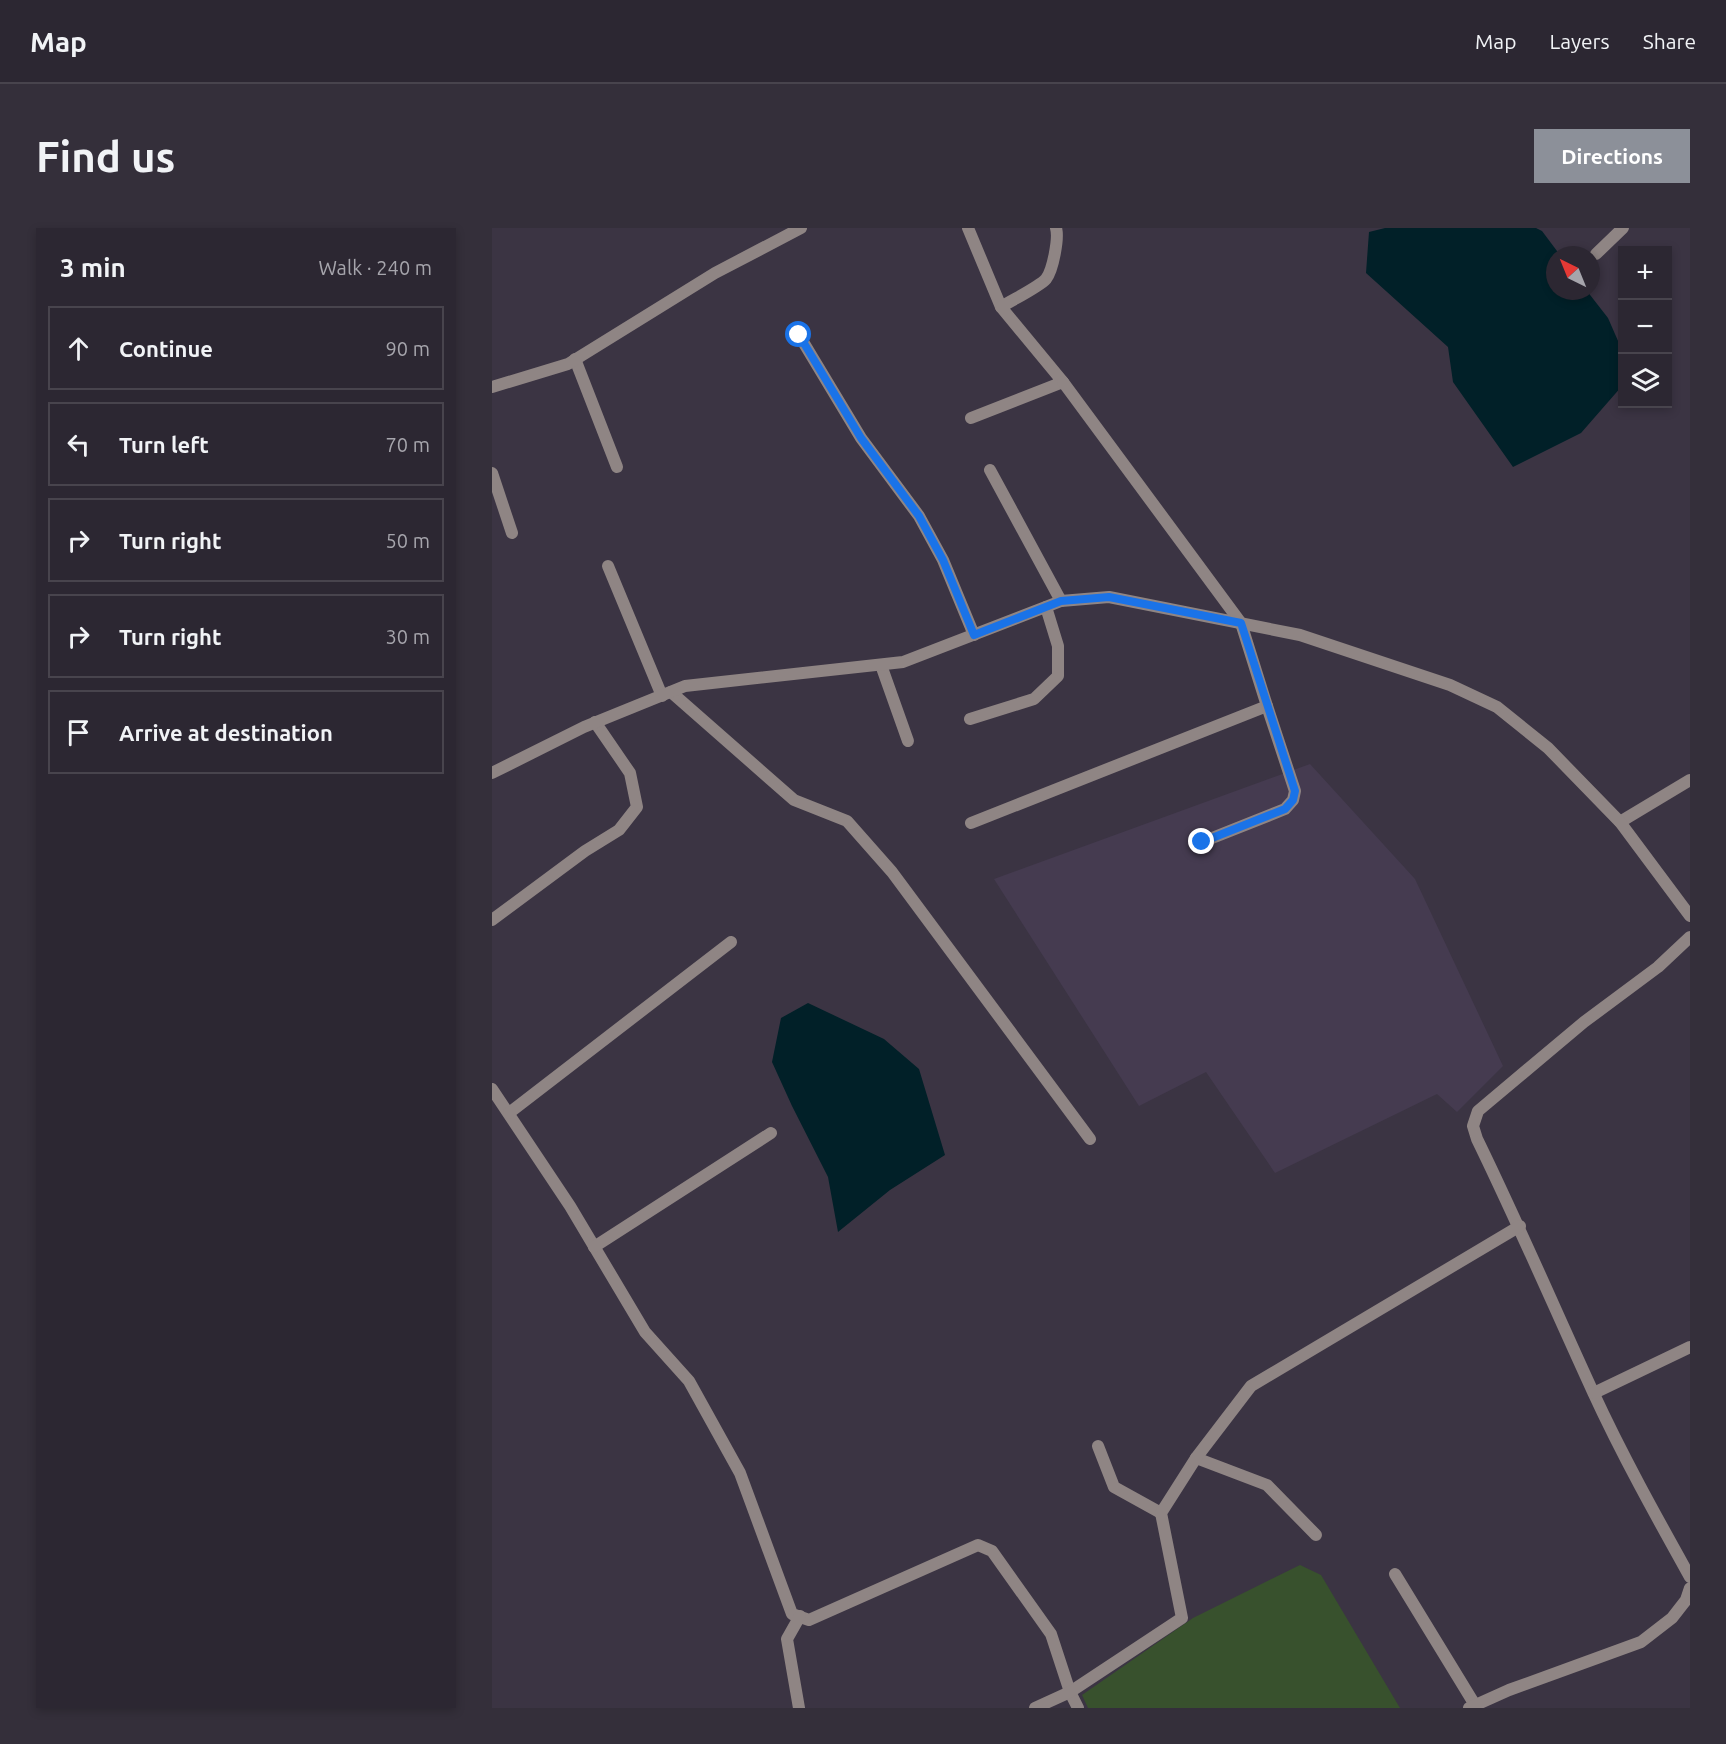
<!DOCTYPE html>
<meta charset="utf-8">
<style>
body{margin:0;font-family:Ubuntu,sans-serif;background:#342f3a;color:#f1f3f6}
.controls{position:absolute;right:18px;top:18px;display:grid;overflow:hidden;border-radius:0px;box-shadow:0 3px 9px #0003}
.controls button{width:54px;height:54px;display:grid;place-items:center;padding:0;border:0;border-bottom:2px solid #48444d;background:#2c2732;color:#f1f3f6;font:30px sans-serif}
.compass{position:absolute;left:1054px;top:18px;width:54px;height:54px;border-radius:50%;background:#2c2732;box-shadow:0 3px 9px #0003;rotate:317deg}
.stop{position:absolute;width:18px;height:18px;margin:-14px;border:4px solid #1a73e8;border-radius:50%;background:#fff}
.stop.end{background:#1a73e8;border-color:#fff;box-shadow:0 2px 6px #0008}
.list{margin:0;padding:0;list-style:none}
h2{display:flex;justify-content:space-between;align-items:center;height:78px;margin:0;padding:0 24px;font-size:26px}
h2 small{font-size:20px;font-weight:400;color:#a6a5ac}
.list li{display:grid;grid-template-columns:39px 1fr auto;gap:18px;align-items:center;box-sizing:border-box;height:84px;margin:0 12px 12px;padding:0 12px;border:2px solid #48444d;border-radius:0px}
.list b{display:block;font-size:22px;white-space:nowrap}
.list em{font-size:20px;font-style:normal;color:#a6a5ac}
.icon{flex:none;width:33px;height:33px;fill:none;stroke:currentColor;stroke-width:2;stroke-linecap:round;stroke-linejoin:round}
.map{position:relative;flex:none;width:1198px;height:1480px;overflow:hidden;border-radius:0px}
header{display:flex;align-items:center;gap:36px;box-sizing:border-box;height:84px;padding:0 30px;background:#2c2732;border-bottom:2px solid #48444d}
header strong{font-size:28px}
nav{display:flex;gap:33px;margin-inline-start:auto;font-size:21px}
.intro{display:flex;align-items:center;justify-content:space-between;box-sizing:border-box;height:144px;padding:0 36px}
h1{margin:0;font-size:42px}
.button{padding:15px 27px;border-radius:0px;background:#8c9099;color:#fff;font-size:21px;font-weight:700}
main{display:flex;gap:36px;padding:0 36px}
aside{flex:1;background:#2c2732;border-radius:0px;box-shadow:0 3px 9px #0003}
.map>svg:first-child{display:block}
.built{fill:#453b50}
.green{fill:#38512d}
.water{fill:#012028}
.lines{fill:none;stroke-linecap:round;stroke-linejoin:round}
.minor{stroke:#8f8584;stroke-width:12}
.tertiary{stroke:#8f8584;stroke-width:12}
.route{stroke:#1a73e8;stroke-width:8}
</style>
<header>
<strong>Map</strong>
<nav><a>Map</a><a>Layers</a><a>Share</a></nav>
</header>
<div class="intro"><h1>Find us</h1><a class="button">Directions</a></div>
<main>
<aside>
<h2>3 min<small>Walk · 240 m</small></h2>
<ul class="list">
<li><svg class="icon" aria-label="ahead" viewBox="0 0 24 24"><path d="M12 20V5M6 11l6-6 6 6"/></svg><div><b>Continue</b></div><em>90 m</em></li>
<li><svg class="icon" aria-label="left" viewBox="0 0 24 24"><path d="M17 20v-9H6M10 6l-5 5 5 5"/></svg><div><b>Turn left</b></div><em>70 m</em></li>
<li><svg class="icon" aria-label="right" viewBox="0 0 24 24"><path d="M7 20v-9h11M14 6l5 5-5 5"/></svg><div><b>Turn right</b></div><em>50 m</em></li>
<li><svg class="icon" aria-label="right" viewBox="0 0 24 24"><path d="M7 20v-9h11M14 6l5 5-5 5"/></svg><div><b>Turn right</b></div><em>30 m</em></li>
<li><svg class="icon" aria-label="arrive" viewBox="0 0 24 24"><path d="M6 21V4h12l-3 4 3 4H6"/></svg><div><b>Arrive at destination</b></div></li>
</ul>
</aside>
<div class="map">
<svg width="1198" height="1480" viewBox="0 0 1198 1480">
<rect width="100%" height="100%" fill="#3b3443"/>
<path class="built" d="M 818,536 L 923,651 L 1011,838 L 965,884 L 945,866 L 783,945 L 714,844 L 647,878 L 502,651 Z"/>
<path class="green" d="M 808,1337 L 829,1347 L 908,1480 L 596,1480 L 590,1467 L 701,1390 Z"/>
<g class="water">
<path d="M 893,0 L 1044,0 L 1050,3 L 1068,27 L 1063,27 L 1063,63 L 1095,63 L 1116,90 L 1130,122 L 1130,158 L 1089,205 L 1021,239 L 961,154 L 956,119 L 874,45 L 877,4 Z"/>
<path d="M 316,775 L 392,811 L 427,841 L 453,927 L 398,962 L 346,1004 L 336,949 L 300,878 L 280,834 L 289,790 Z"/>
</g>
<g class="lines">
<g class="minor">
<path d="M 476,0 L 509,79"/>
<path d="M 1104,26 L 1131,0"/>
<path d="M 307,107 L 369,210 L 427,288 L 451,332 L 482,407"/>
<path d="M 83,131 L 125,239"/>
<path d="M 0,159 L 76,136 L 223,45 L 309,0"/>
<path d="M 479,190 L 571,154 L 509,79 C 520,72 547,59 554,51 C 561,42 567,10 564,0"/>
<path d="M 498,242 L 569,373"/>
<path d="M 0,245 L 20,305"/>
<path d="M 116,338 L 170,468"/>
<path d="M 389,437 L 416,513"/>
<path d="M 179,464 L 302,572 L 355,593 L 400,644 L 598,911"/>
<path d="M 478,491 L 542,471 L 566,448 L 566,418 L 554,379"/>
<path d="M 1128,594 L 1198,552"/>
<path d="M 479,595 L 775,478 L 749,395 L 571,154"/>
<path d="M 710,614 L 793,581 L 801,572 L 803,563 L 775,478"/>
<path d="M 0,692 L 93,623 L 127,602 L 145,579 L 138,545 L 103,494"/>
<path d="M 1198,709 L 1166,739 L 1092,794 L 986,883 L 981,898 L 985,911 C 1026,995 1062,1079 1101,1164 C 1130,1227 1164,1288 1198,1349"/>
<path d="M 0,861 L 78,978 L 153,1104 L 197,1153 L 248,1245 L 300,1386 L 317,1392 L 486,1317 L 500,1323 L 559,1406 L 578,1464 L 586,1480"/>
<path d="M 17,885 L 239,714"/>
<path d="M 102,1019 L 279,905"/>
<path d="M 1102,1165 L 1198,1119"/>
<path d="M 606,1218 L 622,1259 L 669,1285"/>
<path d="M 704,1230 L 775,1257 L 824,1307"/>
<path d="M 903,1346 L 983,1477"/>
<path d="M 307,1480 L 295,1411 L 308,1388"/>
<path d="M 543,1480 L 578,1464 L 690,1390 L 669,1285 L 704,1230 L 759,1158 L 1028,998"/>
<path d="M 977,1480 L 1017,1462 L 1149,1414 L 1180,1390 L 1194,1372 L 1198,1360"/>
</g>
<path class="tertiary" d="M 0,545 L 92,499 L 193,458 L 411,434 L 569,373 L 617,369 L 808,407 L 958,457 L 1005,479 L 1056,520 L 1128,594 L 1198,688"/>
</g>
<g class="lines">
<path class="route" d="M 307,107 L 369,210 L 427,288 L 451,332 L 482,407 L 569,373 L 617,369 L 749,395 L 803,563 L 801,572 L 793,581 L 710,614"/>
</g>
</svg>
<div class="controls">
<button>+</button>
<button>−</button>
<button><svg class="icon" aria-label="layers" viewBox="0 0 24 24"><path d="M12 4l9 5-9 5-9-5zM3 14l9 5 9-5"/></svg></button>
</div>
<svg class="compass" viewBox="-18 -18 36 36"><path d="M0-13l5 13h-10z" fill="#e53935"/><path d="M0 13l5-13h-10z" fill="#a6a5ac"/></svg>
<div class="stop" style="left:307px;top:107px"></div>
<div class="stop end" style="left:710px;top:614px"></div>
</div>
</main>
